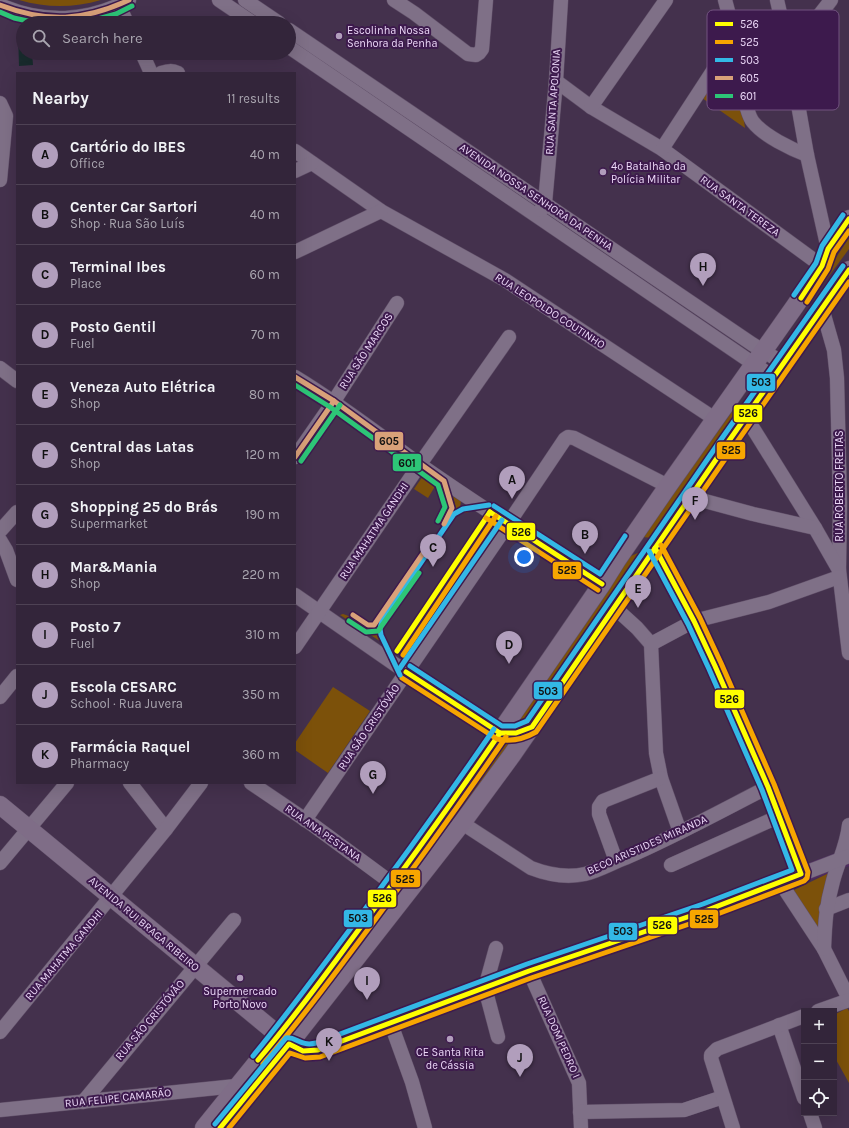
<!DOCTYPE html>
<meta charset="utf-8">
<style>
body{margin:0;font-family:Karla,sans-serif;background:#3e3145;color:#f1f3f6}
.controls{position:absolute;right:12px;bottom:12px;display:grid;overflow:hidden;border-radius:0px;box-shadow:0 4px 16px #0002}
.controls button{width:36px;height:36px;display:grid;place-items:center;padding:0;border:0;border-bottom:1px solid #4e4254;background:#33253a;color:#f1f3f6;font:20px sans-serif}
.you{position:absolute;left:524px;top:557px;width:14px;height:14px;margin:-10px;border:3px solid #fff;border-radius:50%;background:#1a73e8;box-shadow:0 0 0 6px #1a73e833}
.badge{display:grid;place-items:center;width:26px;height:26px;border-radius:50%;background:#b19ebc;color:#111;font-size:13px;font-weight:700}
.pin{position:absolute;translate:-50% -33px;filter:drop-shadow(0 1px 2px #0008)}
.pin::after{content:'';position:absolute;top:21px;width:14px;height:12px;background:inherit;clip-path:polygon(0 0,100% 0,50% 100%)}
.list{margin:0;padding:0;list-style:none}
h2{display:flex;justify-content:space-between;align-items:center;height:52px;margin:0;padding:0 16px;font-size:17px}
h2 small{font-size:13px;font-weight:400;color:#a9a5af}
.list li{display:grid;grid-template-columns:26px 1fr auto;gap:12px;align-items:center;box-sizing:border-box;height:60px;padding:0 16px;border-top:1px solid #4e4254}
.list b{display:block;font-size:15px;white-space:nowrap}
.list p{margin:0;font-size:13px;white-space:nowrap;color:#a9a5af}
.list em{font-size:13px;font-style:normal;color:#a9a5af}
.icon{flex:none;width:22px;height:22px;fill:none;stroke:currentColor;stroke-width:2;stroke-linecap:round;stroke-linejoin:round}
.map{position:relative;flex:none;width:849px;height:1128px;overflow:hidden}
.search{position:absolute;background:#33253a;box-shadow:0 4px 16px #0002;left:16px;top:16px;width:280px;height:44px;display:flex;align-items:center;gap:10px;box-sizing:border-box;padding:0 14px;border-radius:22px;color:#a9a5af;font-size:15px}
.panel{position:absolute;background:#33253a;box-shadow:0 4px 16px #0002;left:16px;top:72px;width:280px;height:712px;border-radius:0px}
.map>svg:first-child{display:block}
.built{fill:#4f2a61}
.green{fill:#7c510a}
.water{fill:#192c2e}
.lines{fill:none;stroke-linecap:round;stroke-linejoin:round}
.minor-casing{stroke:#604f68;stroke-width:15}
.major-casing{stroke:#604f68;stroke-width:19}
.minor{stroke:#7f7087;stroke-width:14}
.major{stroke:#7f6d87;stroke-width:18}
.bus-1-casing{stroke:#3d1a4d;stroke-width:8}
.bus-2-casing{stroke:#3d1a4d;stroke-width:8}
.bus-3-casing{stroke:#3d1a4d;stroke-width:8}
.bus-4-casing{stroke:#3d1a4d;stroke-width:8}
.bus-5-casing{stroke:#3d1a4d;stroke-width:8}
.bus-1{stroke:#ff0;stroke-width:5}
.bus-2{stroke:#f7a600;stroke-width:5}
.bus-3{stroke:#33b8e6;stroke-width:5}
.bus-4{stroke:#d9a179;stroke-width:5}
.bus-5{stroke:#2dc577;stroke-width:5}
.poi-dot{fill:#b19ebc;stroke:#3d1a4d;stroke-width:1.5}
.labels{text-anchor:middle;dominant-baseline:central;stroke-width:4;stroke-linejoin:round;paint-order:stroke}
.poi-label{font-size:11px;fill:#ecd8f8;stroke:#3d1a4d;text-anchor:start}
.street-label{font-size:11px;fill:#ecd8f8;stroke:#3d1a4d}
.key{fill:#3d1a4d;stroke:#725380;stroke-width:1}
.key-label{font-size:11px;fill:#ecd8f8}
.line-badge{stroke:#3d1a4d;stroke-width:1.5}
.pale-badge-label{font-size:11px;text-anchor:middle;font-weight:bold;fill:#111}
</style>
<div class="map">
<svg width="849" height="1128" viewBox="0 0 849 1128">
<rect width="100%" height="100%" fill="#44314d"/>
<path class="built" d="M 849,848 L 849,866 L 315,1062 L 310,1046 Z"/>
<g class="green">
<path d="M 19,0 L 101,0 C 73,8 47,8 19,0 Z"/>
<path d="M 728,59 L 733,60 L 736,64 L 745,128 L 702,98 Z"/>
<path d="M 849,238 L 849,249 L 823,284 L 820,282 Z"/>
<path d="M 734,409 L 739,413 L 653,538 L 642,537 Z"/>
<path d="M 423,476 L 434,483 L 434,488 L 428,498 L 414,489 Z"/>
<path d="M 453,496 L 461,501 L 460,508 L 467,505 L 475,510 L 466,513 L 457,513 Z"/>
<path d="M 642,551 L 524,723 L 521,721 L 520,718 L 629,557 Z"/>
<path d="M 343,614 C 356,617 360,634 375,632 L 381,624 L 383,631 L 392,649 L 340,615 Z"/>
<path d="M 425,630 L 418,641 L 413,638 L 410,642 L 415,646 L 412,650 L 408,648 L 407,644 L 415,633 Z"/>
<path d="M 333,687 L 370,711 L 328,773 L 295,750 L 295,743 Z"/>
<path d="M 505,740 L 514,742 L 360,946 Z"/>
<path d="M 833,871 L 821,927 L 813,928 L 790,892 Z"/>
<path d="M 847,1008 L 849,1011 L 849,1083 L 834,1056 L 834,1015 Z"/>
</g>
<path class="water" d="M 18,31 L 23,31 L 23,53 L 32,53 L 33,65 L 19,66 Z"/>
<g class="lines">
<defs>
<g id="minor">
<path d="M 219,0 L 253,23"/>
<path d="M 245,0 L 279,23"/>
<path d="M 394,0 L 414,13 L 468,54 L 476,55 L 479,53 L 482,49 L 486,0"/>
<path d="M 725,0 L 735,37 L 746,105 C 748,111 749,117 753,122 C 764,136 791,149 807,155"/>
<path d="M 777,0 L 788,48 L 807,155 L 828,249"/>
<path d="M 0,5 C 43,24 88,22 129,0"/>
<path d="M 119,5 L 127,23"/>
<path d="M 289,30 L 752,344 L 783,363"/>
<path d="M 289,47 L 773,377"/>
<path d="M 788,48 C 805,33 818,18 831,0"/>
<path d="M 142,53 L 151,73"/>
<path d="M 161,73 C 168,71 172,70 178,73"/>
<path d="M 556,81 L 591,107 L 662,149 L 822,266"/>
<path d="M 0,103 L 6,116 L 0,180"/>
<path d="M 591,107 L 666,0"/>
<path d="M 662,149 L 735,37"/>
<path d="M 295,151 L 381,211 L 505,280 L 715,419"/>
<path d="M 295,171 L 312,163"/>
<path d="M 541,210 L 545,203 L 556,81 L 561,0"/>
<path d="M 295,252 L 381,211"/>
<path d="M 822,308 L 834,350 L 837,378 L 840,503 L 839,570"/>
<path d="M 0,368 L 17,381"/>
<path d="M 295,377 C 338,403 378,434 419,464 C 479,506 540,545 602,584"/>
<path d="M 746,417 L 815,528 L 839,570 L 849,653"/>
<path d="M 295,457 L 334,401 L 397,303"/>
<path d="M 690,497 L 753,514 L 815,528"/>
<path d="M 0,531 L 17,512"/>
<path d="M 0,540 L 6,550 L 17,580"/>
<path d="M 655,548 L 694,621 L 715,666 L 768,787 L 801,874"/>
<path d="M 295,595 L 406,672 L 500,733"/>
<path d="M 614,607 L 637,628 L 651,644 L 656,753 L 661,778 L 680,832"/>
<path d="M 651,644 L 694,621 L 769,602 L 839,577"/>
<path d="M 295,647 L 420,464 L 509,337"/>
<path d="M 0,697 L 17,676"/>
<path d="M 130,783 L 166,829"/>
<path d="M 251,783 L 313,825 L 393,884"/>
<path d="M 305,820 L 508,524 L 565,439 L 568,437 L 574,438 L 668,486"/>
<path d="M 462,823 L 531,868 C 549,875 566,878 585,874 C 598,871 612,863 625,858 C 674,837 721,811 768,787"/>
<path d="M 616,861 L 599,814 L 599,807 L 603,801 L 661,778"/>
<path d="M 0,863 L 67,783"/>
<path d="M 671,865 L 780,816"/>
<path d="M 780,882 L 824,949 L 849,999"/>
<path d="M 826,909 L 849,900"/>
<path d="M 496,948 L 485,988 L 498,1037"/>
<path d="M 824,949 C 825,923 826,906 833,881 C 838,862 847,845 849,825"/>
<path d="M 529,971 L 579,1083 L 581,1128"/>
<path d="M 818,1011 L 849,1000"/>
<path d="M 391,1024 L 412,1082 L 425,1128"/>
<path d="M 779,1025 L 804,1098"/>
<path d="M 0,1032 L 166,829 L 201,783"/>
<path d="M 289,1044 C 298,1051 307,1053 318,1050 L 529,971 L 705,911 L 849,856"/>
<path d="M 83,1102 L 234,920"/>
<path d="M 0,1110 L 236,1086"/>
<path d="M 580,1112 L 684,1110 L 723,1097"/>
<path d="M 810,1113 L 815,1128"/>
<path d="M 733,1128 L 711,1058 L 711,1055 L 717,1049 L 804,1016"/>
</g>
<g id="major">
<path d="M 0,805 L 287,1042"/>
<path d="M 204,1128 L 292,1019 L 393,884 L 446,811 L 602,584 L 617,560 L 668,486 L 795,306 L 822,266 L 828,249 L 849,219"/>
<path d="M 220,1128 L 289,1044 L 462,823 L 512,755 L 726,445 L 849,270"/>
</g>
</defs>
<use href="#minor" class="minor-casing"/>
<use href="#major" class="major-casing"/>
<use href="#minor" class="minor"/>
<use href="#major" class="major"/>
<defs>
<g id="bus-1">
<path d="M 801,298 L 822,266 L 828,249 L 849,219"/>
<path d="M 490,512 L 602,584"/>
<path d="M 397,651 L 490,512"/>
<path d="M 406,672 L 500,733 L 516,733 L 532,727 L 726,445 L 849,270"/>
<path d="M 258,1060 C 291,1021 321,981 351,940 C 402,872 452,803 500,733"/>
<path d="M 220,1128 L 289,1044 L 303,1051 L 318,1050 L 529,971 L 705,911 L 801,874 L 768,787 L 715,666 L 694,621 L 655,548"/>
</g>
<g id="bus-2">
<path d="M 807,302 L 828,269 L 834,252 L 849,231"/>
<path d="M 486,518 L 598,590"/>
<path d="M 403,655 L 496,516"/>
<path d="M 402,678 L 497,739 C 511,742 524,739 536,732 L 732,449 L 849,282"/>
<path d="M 263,1064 C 296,1026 326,985 357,944 C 408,876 458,807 506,737"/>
<path d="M 229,1128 L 290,1053 L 305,1058 L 320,1057 L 531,978 L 707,918 L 804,881 L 807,878 L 808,872 L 774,784 L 721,663 L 700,618 L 661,545"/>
</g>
<g id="bus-3">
<path d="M 794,295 L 816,263 L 822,246 L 843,215"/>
<path d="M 494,506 L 600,574 L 625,536"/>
<path d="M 410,666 L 502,726 L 515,726 L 527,721 L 720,441 L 843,266"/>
<path d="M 400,668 L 502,520"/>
<path d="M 400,675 L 381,635 L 380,629 L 382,620 L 454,514 L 463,509 L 489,505"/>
<path d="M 253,1056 C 285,1017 315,976 345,936 C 396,868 446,799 494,729"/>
<path d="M 215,1124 L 286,1038 C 296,1036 300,1047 316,1043 L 527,964 L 703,904 L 792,870 L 762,790 L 709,669 L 688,624 L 649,551"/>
</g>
<g id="bus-4">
<path d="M 0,5 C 47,23 84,21 129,0"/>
<path d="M 295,377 L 334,401 L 444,481 L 452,508 L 444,524"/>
<path d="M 295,457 L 334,401"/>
<path d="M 353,615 L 368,625 L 374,625 L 428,546"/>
</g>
<g id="bus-5">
<path d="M 0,12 L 14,18 L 37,23"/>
<path d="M 83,23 L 116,14 L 132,6"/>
<path d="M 295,385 L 330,407 L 438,485 L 445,507 L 438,521"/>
<path d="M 301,461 L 340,405"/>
<path d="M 349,621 L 366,632 L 378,631 L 419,573"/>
</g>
</defs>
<use href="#bus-1" class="bus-1-casing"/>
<use href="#bus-2" class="bus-2-casing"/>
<use href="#bus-3" class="bus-3-casing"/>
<use href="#bus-4" class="bus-4-casing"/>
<use href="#bus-5" class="bus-5-casing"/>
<use href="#bus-1" class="bus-1"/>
<use href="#bus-2" class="bus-2"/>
<use href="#bus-3" class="bus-3"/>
<use href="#bus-4" class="bus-4"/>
<use href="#bus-5" class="bus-5"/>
</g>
<g class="poi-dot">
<circle cx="339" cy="36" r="4"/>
<circle cx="603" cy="172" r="4"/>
<circle cx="240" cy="978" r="4"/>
<circle cx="450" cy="1039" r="4"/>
</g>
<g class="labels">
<g class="poi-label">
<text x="347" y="30">Escolinha Nossa<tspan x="347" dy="13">Senhora da Penha</tspan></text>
<text x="611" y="166">4º Batalhão da<tspan x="611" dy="13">Polícia Militar</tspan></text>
<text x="240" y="991" text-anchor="middle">Supermercado<tspan x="240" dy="13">Porto Novo</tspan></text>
<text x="450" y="1052" text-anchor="middle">CE Santa Rita<tspan x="450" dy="13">de Cássia</tspan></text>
</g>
<g class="street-label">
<text transform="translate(553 102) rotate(-86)">RUA SANTA APOLONIA</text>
<text transform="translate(536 197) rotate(34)">AVENIDA NOSSA SENHORA DA PENHA</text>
<text transform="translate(740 206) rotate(36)">RUA SANTA TEREZA</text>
<text transform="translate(550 311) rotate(33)">RUA LEOPOLDO COUTINHO</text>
<text transform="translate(366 351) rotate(-57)">RUA SÃO MARCOS</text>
<text transform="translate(839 486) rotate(-90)">RUA ROBERTO FREITAS</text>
<text transform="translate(374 531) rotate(-56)">RUA MAHATMA GANDHI</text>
<text transform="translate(369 727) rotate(-56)">RUA SÃO CRISTÓVÃO</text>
<text transform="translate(323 833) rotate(35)">RUA ANA PESTANA</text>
<text transform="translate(647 845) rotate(-24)">BECO ARISTIDES MIRANDA</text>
<text transform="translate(144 924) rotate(40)">AVENIDA RUI BRAGA RIBEIRO</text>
<text transform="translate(64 955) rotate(-50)">RUA MAHATMA GANDHI</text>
<text transform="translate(150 1020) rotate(-50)">RUA SÃO CRISTÓVÃO</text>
<text transform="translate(559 1037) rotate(66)">RUA DOM PEDRO I</text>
<text transform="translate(118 1098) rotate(-6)">RUA FELIPE CAMARÃO</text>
</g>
</g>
<rect x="707" y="10" width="132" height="100" rx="6" class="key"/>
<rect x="715" y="22" width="18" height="4" fill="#ff0"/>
<rect x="715" y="40" width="18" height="4" fill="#f7a600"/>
<rect x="715" y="58" width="18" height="4" fill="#33b8e6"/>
<rect x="715" y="76" width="18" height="4" fill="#d9a179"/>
<rect x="715" y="94" width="18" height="4" fill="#2dc577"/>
<g class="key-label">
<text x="740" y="28">526</text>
<text x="740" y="46">525</text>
<text x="740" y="64">503</text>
<text x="740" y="82">605</text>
<text x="740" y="100">601</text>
</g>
<g class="line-badge">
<rect x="746" y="373" width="30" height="19" rx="4" fill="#33b8e6"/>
<rect x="733" y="404" width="30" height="19" rx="4" fill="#ff0"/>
<rect x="374" y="431" width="30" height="20" rx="4" fill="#d9a179"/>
<rect x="716" y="441" width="30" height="19" rx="4" fill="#f7a600"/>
<rect x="392" y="453" width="30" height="19" rx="4" fill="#2dc577"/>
<rect x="506" y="522" width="30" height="19" rx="4" fill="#ff0"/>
<rect x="552" y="561" width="30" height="19" rx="4" fill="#f7a600"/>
<rect x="533" y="681" width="30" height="19" rx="4" fill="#33b8e6"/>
<rect x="714" y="689" width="31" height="20" rx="4" fill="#ff0"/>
<rect x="390" y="869" width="31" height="19" rx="4" fill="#f7a600"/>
<rect x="367" y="889" width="30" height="19" rx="4" fill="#ff0"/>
<rect x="343" y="909" width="30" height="19" rx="4" fill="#33b8e6"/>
<rect x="689" y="909" width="30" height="20" rx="4" fill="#f7a600"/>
<rect x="647" y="916" width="31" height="19" rx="4" fill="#ff0"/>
<rect x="608" y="922" width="30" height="19" rx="4" fill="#33b8e6"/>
</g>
<g class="pale-badge-label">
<text x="761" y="386">503</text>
<text x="748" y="417">526</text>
<text x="389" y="445">605</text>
<text x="731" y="454">525</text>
<text x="407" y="467">601</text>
<text x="521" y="536">526</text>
<text x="567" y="574">525</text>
<text x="548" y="695">503</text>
<text x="729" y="703">526</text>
<text x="405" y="883">525</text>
<text x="382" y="902">526</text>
<text x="358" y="922">503</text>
<text x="704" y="923">525</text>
<text x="662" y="929">526</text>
<text x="623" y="935">503</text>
</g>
</svg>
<div class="controls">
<button>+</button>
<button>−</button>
<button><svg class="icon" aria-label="locate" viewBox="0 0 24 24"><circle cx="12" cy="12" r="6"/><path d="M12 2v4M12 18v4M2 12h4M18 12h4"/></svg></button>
</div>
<div class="you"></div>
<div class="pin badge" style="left:512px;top:499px">A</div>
<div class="pin badge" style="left:585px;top:554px">B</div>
<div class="pin badge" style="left:433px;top:567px">C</div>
<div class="pin badge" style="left:509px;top:664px">D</div>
<div class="pin badge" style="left:638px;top:608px">E</div>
<div class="pin badge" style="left:695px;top:520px">F</div>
<div class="pin badge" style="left:373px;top:794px">G</div>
<div class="pin badge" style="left:703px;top:286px">H</div>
<div class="pin badge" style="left:367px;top:1000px">I</div>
<div class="pin badge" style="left:520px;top:1077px">J</div>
<div class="pin badge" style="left:329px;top:1061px">K</div>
<div class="search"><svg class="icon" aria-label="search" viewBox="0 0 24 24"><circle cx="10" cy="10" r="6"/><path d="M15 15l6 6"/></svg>Search here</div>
<section class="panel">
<h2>Nearby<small>11 results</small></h2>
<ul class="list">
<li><span class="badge">A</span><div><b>Cartório do IBES</b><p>Office</p></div><em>40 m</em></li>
<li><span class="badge">B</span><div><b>Center Car Sartori</b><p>Shop · Rua São Luís</p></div><em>40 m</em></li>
<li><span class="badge">C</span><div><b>Terminal Ibes</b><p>Place</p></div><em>60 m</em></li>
<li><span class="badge">D</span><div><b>Posto Gentil</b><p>Fuel</p></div><em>70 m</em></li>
<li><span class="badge">E</span><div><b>Veneza Auto Elétrica</b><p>Shop</p></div><em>80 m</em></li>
<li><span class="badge">F</span><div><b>Central das Latas</b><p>Shop</p></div><em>120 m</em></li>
<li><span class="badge">G</span><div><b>Shopping 25 do Brás</b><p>Supermarket</p></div><em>190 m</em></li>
<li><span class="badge">H</span><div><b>Mar&amp;Mania</b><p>Shop</p></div><em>220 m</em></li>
<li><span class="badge">I</span><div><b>Posto 7</b><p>Fuel</p></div><em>310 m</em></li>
<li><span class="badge">J</span><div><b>Escola CESARC</b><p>School · Rua Juvera</p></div><em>350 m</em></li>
<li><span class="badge">K</span><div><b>Farmácia Raquel</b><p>Pharmacy</p></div><em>360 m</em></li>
</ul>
</section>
</div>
